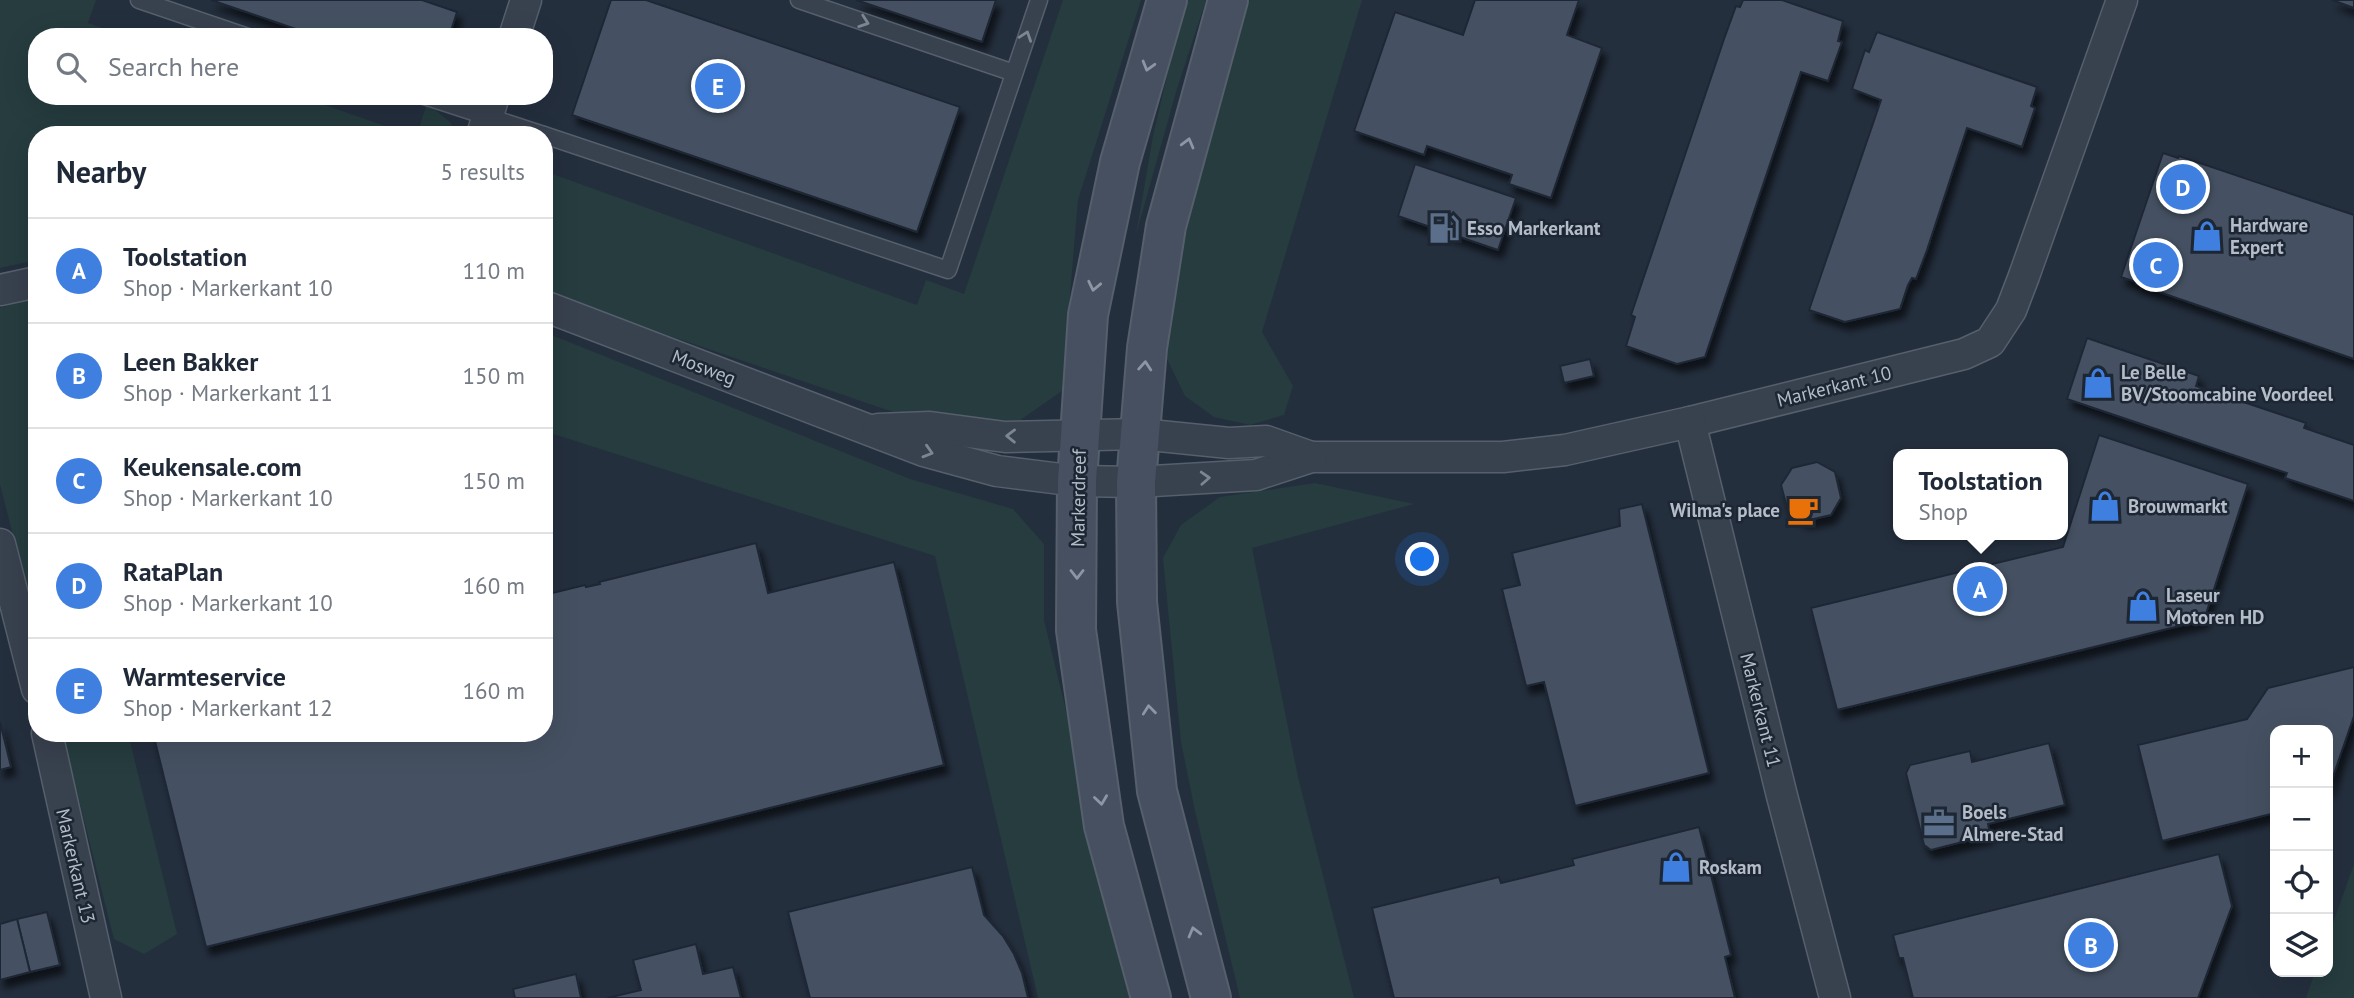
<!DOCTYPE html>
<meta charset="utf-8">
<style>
body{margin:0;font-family:"PT Sans",sans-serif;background:#f6f6f7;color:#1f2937}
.controls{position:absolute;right:21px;bottom:21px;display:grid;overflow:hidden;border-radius:14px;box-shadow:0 7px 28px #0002}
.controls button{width:63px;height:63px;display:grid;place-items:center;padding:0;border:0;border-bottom:2px solid #e0e1e3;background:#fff;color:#1f2937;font:35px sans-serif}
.you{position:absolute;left:1423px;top:560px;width:24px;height:24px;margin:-18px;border:5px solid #fff;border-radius:50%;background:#1a73e8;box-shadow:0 0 0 10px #1a73e833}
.badge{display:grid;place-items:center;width:46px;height:46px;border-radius:50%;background:#0f766e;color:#fff;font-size:23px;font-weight:700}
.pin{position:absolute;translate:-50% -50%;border:4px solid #fff;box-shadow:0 2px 7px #0006}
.popup{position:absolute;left:1893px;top:449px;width:175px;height:91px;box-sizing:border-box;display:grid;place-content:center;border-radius:14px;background:#fff;filter:drop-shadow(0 2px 5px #0005);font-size:23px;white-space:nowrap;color:#747a83}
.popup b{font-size:26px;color:#1f2937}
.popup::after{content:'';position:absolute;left:50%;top:100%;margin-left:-14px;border:14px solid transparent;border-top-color:#fff}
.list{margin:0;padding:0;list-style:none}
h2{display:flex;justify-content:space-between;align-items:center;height:91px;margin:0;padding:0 28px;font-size:30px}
h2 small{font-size:23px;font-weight:400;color:#747a83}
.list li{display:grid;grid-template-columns:46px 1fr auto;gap:21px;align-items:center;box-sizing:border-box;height:105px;padding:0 28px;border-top:2px solid #e0e1e3}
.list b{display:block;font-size:26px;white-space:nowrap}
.list p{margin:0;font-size:23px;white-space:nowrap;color:#747a83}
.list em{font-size:23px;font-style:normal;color:#747a83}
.icon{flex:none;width:38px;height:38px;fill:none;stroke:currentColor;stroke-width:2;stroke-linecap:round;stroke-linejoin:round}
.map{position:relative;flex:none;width:2354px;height:998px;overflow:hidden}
.search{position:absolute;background:#fff;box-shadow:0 7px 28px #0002;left:28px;top:28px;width:525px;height:77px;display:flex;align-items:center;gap:18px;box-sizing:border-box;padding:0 24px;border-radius:28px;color:#747a83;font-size:26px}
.panel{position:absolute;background:#fff;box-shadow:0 7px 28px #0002;left:28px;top:126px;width:525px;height:616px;border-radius:28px}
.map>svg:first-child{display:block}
.green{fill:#263c3f}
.building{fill:#455162;stroke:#1f2835;stroke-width:2;filter:url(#shadow)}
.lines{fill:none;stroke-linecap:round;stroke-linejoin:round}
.service-casing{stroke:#565f6c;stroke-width:19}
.minor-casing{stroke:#565f6c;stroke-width:33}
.secondary-casing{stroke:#565f6c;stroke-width:42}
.service{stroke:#38414e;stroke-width:16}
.minor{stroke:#38414e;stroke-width:30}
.secondary{stroke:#465061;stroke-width:38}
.oneway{stroke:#7c8592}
.oneway2{stroke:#8e96a5}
.labels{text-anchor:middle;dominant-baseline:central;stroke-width:5;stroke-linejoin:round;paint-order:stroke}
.poi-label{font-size:19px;font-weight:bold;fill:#b4bcc9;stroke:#1d2633;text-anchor:start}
.street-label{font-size:19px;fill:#b4bcc9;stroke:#1d2633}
</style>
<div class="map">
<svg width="2354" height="998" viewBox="0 0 2354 998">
<defs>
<filter id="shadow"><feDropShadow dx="4.5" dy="8" stdDeviation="3.5" flood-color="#0009"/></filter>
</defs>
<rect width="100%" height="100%" fill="#242f3e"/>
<g class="green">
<path d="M 0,0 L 96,0 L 88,23 L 127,37 L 37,37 L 37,96 L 299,96 L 411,135 L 37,135 L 37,260 L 0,268 Z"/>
<path d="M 1063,0 L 1141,0 L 1078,200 L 1062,391 L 1013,425 L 902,415 L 544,293 L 544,171 L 917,305 L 926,280 L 964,294 Z"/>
<path d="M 1185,0 L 1206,0 L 1176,92 L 1136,235 L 1153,136 Z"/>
<path d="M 1250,0 L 1362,0 L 1262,332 L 1293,386 L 1284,415 L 1250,425 L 1214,417 L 1185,396 L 1165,355 L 1176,233 Z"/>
<path d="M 427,103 L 451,123 L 455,135 L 417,135 Z"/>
<path d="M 37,297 L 37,631 L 0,484 L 0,308 Z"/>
<path d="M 544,332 L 910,479 L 1013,509 L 1044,544 L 1044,620 L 1136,998 L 1038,998 L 935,556 L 544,431 Z"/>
<path d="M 1315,483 L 1414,504 L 1252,548 L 1298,777 L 1354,998 L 1240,998 L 1195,811 L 1181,742 L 1163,558 L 1181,525 L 1220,497 Z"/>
<path d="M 62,733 L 128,733 L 177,934 L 144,954 L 114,939 Z"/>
<path d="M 2354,864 L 2354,998 L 2306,998 L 2315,972 L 2328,972 L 2328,937 Z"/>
</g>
<g class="building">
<path d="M 211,0 L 422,0 L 457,12 L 449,37 L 319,37 Z"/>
<path d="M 611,0 L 646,0 L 960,107 L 917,232 L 572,115 Z"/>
<path d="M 856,0 L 996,0 L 982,42 Z"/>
<path d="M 1475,0 L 1579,0 L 1567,35 L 1602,48 L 1551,198 L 1509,184 L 1512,175 L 1427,146 L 1424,155 L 1354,131 L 1395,12 L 1463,35 Z"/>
<path d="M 1743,0 L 1782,0 L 1843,21 L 1838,41 L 1842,42 L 1828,81 L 1801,72 L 1705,357 L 1677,364 L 1626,346 L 1635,317 L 1631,315 L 1724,39 L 1736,6 L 1740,7 Z"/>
<path d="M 2332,0 L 2354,0 L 2354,8 Z"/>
<path d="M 1877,32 L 2037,87 L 2031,106 L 2035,108 L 2022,147 L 1967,128 L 1927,250 L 1916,279 L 1912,278 L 1908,285 L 1900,309 L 1845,322 L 1809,310 L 1881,100 L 1852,89 L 1865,50 L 1869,52 Z"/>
<path d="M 2163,153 L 2178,158 L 2179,156 L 2354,215 L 2354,359 L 2136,284 L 2136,282 L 2121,277 Z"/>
<path d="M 1415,164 L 1516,198 L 1498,250 L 1398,216 Z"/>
<path d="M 2087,338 L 2199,376 L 2196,386 L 2306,423 L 2304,428 L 2354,445 L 2354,501 L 2285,478 L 2287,473 L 2067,399 Z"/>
<path d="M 1590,359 L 1594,376 L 1564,383 L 1560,366 Z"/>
<path d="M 2099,435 L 2248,484 L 2204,620 L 1837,710 L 1811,608 L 2063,547 Z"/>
<path d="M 1817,462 L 1835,472 L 1841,498 L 1831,515 L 1805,521 L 1788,511 L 1781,485 L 1792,468 Z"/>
<path d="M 1642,504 L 1709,773 L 1575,806 L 1544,682 L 1526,686 L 1502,589 L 1520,585 L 1512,553 L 1620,526 L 1619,509 Z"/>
<path d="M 756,543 L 768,593 L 894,562 L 944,765 L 206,947 L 153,733 L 544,733 L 544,595 L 585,585 L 586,587 L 600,584 L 599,582 Z"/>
<path d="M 2354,667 L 2354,716 L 2328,791 L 2328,730 L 2275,730 L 2275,813 L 2162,841 L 2138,745 L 2247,719 L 2268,688 Z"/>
<path d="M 0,722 L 11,767 L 0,770 Z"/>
<path d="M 2049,743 L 2065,805 L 1988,824 L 1990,835 L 1931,850 L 1924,845 L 1906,773 L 1910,765 L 1970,751 L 1972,762 Z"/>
<path d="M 1699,827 L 1731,955 L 1725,957 L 1735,998 L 1394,998 L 1372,908 L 1499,877 L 1501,883 L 1526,877 L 1574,865 L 1572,859 Z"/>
<path d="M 2219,854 L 2232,906 L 2198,998 L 1913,998 L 1903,958 L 1899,958 L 1893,935 Z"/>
<path d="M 972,867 L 984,915 L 1003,936 L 1014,954 L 1022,973 L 1028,998 L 810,998 L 788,912 Z"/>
<path d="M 47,912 L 60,965 L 30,972 L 17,919 Z"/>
<path d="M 17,919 L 30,972 L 0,980 L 0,924 Z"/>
<path d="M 696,944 L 703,974 L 733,967 L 741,998 L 607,998 L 641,990 L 633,960 Z"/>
<path d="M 576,974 L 581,998 L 515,998 L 513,989 Z"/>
</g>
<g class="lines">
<defs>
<g id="service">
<path d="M 139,0 L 248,37"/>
<path d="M 799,0 L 1014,73"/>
<path d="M 424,96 L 544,135"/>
<path d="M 544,135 L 948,270 L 1039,0"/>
</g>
<g id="minor">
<path d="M 514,37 L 526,0"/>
<path d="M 482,135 L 494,96"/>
<path d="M 0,290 L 37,282"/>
<path d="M 544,306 L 924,451 L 997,471 L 1077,481 L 1136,482 L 1256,475 L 1311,457 L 1503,457 L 1565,450 L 1690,422 L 1964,354 L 1990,342 L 2011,310 L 2024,276 L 2122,0"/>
<path d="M 1690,422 L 1782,796 L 1835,998"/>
<path d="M 878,429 L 930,427 L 1005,437 L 1140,434 L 1229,443 L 1266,441 L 1311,457"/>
<path d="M 0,544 L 37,689"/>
<path d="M 47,733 L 106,998"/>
</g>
<g id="secondary">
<path d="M 1151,998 L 1104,826 L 1076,630 L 1077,481 L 1088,315 L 1120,162 L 1167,0"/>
<path d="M 1211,998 L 1157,791 L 1137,602 L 1136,482 L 1147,348 L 1166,226 L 1228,0"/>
</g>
</defs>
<use href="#service" class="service-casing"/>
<use href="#minor" class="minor-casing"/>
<use href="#secondary" class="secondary-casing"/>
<use href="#service" class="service"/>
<use href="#minor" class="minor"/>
<use href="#secondary" class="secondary"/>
</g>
<defs><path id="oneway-chevron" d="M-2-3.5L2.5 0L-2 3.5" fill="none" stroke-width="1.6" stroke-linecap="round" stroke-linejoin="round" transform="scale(1.75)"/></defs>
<g class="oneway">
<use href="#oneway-chevron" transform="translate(864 22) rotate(19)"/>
<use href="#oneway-chevron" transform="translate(1026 36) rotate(-71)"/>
<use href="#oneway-chevron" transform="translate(1011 436) rotate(-179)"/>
<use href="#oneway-chevron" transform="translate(928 452) rotate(17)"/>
<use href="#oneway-chevron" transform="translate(1205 478) rotate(-3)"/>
</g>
<g class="oneway2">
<use href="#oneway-chevron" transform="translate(1148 66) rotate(106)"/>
<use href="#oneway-chevron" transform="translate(1188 143) rotate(-75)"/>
<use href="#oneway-chevron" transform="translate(1094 286) rotate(102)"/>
<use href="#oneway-chevron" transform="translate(1145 366) rotate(-86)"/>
<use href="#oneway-chevron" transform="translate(1077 574) rotate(90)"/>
<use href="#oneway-chevron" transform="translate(1149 710) rotate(-96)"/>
<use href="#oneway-chevron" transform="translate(1101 800) rotate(82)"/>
<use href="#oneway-chevron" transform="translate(1194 932) rotate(-105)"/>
</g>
<defs>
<symbol id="fuel-bare" viewBox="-9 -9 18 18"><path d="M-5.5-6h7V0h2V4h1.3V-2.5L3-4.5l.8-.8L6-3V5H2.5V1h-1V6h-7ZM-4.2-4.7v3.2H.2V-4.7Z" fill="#5c6f8a" stroke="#1d2633" stroke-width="2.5" paint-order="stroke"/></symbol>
<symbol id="shop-bare" viewBox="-9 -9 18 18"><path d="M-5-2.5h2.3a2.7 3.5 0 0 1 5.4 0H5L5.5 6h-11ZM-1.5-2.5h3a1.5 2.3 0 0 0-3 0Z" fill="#3f7fe0" stroke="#1d2633" stroke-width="2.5" paint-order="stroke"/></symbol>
<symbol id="cafe-bare" viewBox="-9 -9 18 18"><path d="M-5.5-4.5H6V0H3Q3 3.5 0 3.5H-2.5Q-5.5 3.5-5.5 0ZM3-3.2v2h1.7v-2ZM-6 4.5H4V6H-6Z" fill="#e8710a" stroke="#1d2633" stroke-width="2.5" paint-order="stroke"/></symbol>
<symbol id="office-bare" viewBox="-9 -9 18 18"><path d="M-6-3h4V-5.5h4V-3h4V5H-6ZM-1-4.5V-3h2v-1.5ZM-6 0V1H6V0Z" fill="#5c6f8a" stroke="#1d2633" stroke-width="2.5" paint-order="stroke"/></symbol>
</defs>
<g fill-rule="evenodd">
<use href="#fuel-bare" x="1422" y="206" width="44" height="44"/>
<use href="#shop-bare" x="2185" y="214" width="44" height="44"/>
<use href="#shop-bare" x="2076" y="361" width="44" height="44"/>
<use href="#shop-bare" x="2083" y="484" width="44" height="44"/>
<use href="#cafe-bare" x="1781" y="488" width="44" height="44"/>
<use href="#shop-bare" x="2121" y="584" width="44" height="44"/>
<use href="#office-bare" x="1917" y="801" width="44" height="44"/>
<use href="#shop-bare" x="1654" y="845" width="44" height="44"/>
</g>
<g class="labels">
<g class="poi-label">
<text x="2230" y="225">Hardware<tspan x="2230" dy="22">Expert</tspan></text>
<text x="1467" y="228">Esso Markerkant</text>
<text x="2121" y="372">Le Belle<tspan x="2121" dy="22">BV/Stoomcabine Voordeel</tspan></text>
<text x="2128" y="506">Brouwmarkt</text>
<text x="1780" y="510" text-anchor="end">Wilma's place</text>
<text x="2166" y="595">Laseur<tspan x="2166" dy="22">Motoren HD</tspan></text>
<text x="1962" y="812">Boels<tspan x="1962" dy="22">Almere-Stad</tspan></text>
<text x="1699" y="867">Roskam</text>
</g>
<g class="street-label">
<text transform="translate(704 367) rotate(21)">Mosweg</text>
<text transform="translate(1834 386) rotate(-14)">Markerkant 10</text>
<text transform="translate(1078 498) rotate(-89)">Markerdreef</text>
<text transform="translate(1761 710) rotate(76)">Markerkant 11</text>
<text transform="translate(76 866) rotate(77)">Markerkant 13</text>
</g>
</g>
</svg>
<div class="controls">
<button>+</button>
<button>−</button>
<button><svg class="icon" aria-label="locate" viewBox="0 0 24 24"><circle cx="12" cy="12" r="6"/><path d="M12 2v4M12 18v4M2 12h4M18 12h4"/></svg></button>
<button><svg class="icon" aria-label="layers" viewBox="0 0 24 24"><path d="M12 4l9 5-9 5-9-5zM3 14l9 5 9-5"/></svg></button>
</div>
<div class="you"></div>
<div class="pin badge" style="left:1980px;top:589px;background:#3f7fe0">A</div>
<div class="popup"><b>Toolstation</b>Shop</div>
<div class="pin badge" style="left:2091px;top:945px;background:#3f7fe0">B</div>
<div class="pin badge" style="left:2156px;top:265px;background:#3f7fe0">C</div>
<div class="pin badge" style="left:2183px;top:187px;background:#3f7fe0">D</div>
<div class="pin badge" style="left:718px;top:86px;background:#3f7fe0">E</div>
<div class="search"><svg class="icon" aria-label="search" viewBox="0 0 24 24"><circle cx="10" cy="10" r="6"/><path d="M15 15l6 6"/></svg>Search here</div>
<section class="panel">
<h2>Nearby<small>5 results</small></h2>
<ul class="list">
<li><span class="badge" style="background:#3f7fe0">A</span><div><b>Toolstation</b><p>Shop · Markerkant 10</p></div><em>110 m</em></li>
<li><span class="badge" style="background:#3f7fe0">B</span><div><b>Leen Bakker</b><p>Shop · Markerkant 11</p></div><em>150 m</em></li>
<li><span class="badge" style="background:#3f7fe0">C</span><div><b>Keukensale.com</b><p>Shop · Markerkant 10</p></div><em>150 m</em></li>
<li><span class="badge" style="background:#3f7fe0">D</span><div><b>RataPlan</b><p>Shop · Markerkant 10</p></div><em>160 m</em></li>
<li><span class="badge" style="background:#3f7fe0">E</span><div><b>Warmteservice</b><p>Shop · Markerkant 12</p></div><em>160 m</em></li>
</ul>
</section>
</div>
